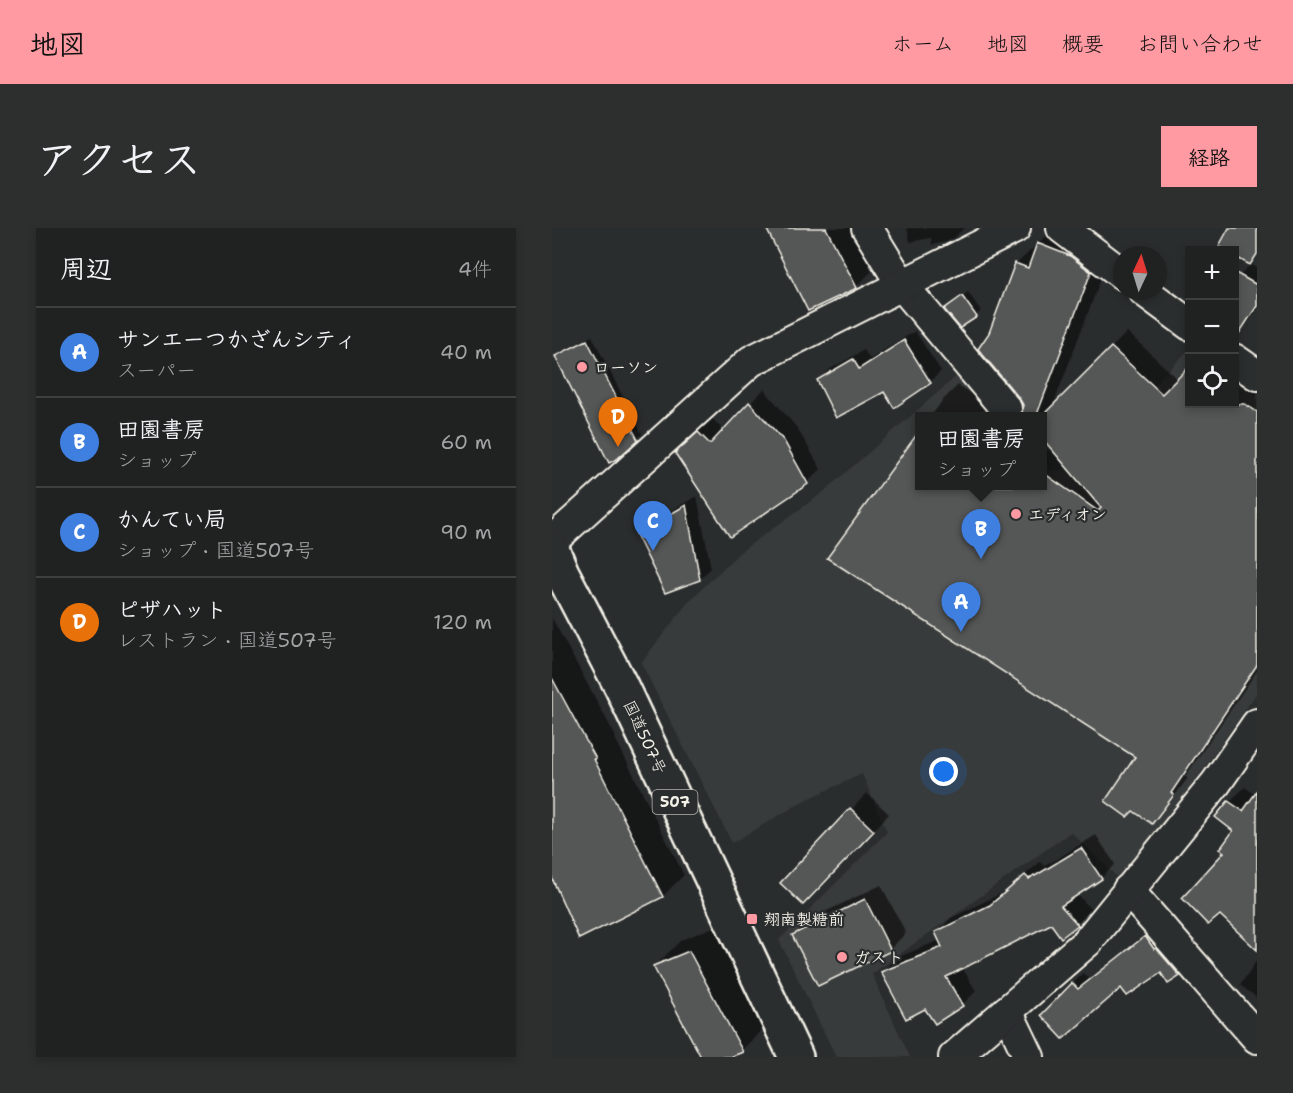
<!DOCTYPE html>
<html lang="ja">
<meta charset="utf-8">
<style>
body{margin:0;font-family:"Shantell Sans","Klee One",sans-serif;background:#2d2f2f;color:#f1f3f6}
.controls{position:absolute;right:18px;top:18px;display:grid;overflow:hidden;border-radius:0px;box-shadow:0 3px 9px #0003}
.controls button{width:54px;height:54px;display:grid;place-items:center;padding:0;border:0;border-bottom:2px solid #3d3f40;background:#202222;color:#f1f3f6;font:30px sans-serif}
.compass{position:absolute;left:561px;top:18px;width:54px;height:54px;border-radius:50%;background:#202222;box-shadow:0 3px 9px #0003;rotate:4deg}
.you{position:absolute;left:392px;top:544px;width:21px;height:21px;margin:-15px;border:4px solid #fff;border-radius:50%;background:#1a73e8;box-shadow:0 0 0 9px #1a73e833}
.badge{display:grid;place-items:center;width:39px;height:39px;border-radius:50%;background:#ff9aa2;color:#fff;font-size:20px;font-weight:700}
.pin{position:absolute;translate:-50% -50px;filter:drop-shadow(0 2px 3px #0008)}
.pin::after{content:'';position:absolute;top:32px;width:21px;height:18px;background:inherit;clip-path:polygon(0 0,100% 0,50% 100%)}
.popup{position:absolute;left:363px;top:184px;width:132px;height:78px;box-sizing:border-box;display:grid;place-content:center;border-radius:0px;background:#202222;filter:drop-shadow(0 2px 4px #0005);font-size:20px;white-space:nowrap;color:#a2a4a5}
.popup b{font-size:22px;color:#f1f3f6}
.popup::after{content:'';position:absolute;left:50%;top:100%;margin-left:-12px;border:12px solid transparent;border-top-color:#202222}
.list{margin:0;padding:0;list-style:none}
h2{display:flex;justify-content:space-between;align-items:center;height:78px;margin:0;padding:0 24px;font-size:26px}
h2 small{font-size:20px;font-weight:400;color:#a2a4a5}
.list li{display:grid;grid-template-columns:39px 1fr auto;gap:18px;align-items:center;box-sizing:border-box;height:90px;padding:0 24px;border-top:2px solid #3d3f40}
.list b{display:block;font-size:22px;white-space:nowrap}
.list p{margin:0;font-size:20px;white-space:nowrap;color:#a2a4a5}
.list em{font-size:20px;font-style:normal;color:#a2a4a5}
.icon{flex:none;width:33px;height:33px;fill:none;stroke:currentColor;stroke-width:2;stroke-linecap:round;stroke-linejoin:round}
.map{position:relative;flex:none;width:705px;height:829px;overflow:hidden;border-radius:0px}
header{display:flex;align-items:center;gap:36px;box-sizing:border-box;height:84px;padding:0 30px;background:#ff9aa2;color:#111}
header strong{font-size:28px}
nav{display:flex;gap:33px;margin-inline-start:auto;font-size:21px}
.intro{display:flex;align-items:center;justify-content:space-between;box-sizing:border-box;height:144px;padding:0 36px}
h1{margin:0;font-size:42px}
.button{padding:15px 27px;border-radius:0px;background:#ff9aa2;color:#111;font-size:21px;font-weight:700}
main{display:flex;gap:36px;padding:0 36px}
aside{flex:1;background:#202222;border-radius:0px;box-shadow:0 3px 9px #0003}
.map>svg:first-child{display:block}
.built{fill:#373a3a}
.shadow{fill:#0007}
.building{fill:#555756;stroke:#f4f1e8;stroke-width:1.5}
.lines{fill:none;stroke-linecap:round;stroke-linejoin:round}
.minor-casing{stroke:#f4f1e8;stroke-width:34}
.trunk-casing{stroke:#f4f1e8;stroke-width:38}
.minor{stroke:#2a2d2e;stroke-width:30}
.trunk{stroke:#2a2d2e;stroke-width:33}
.poi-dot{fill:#ff9aa2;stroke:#2a2d2e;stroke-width:2}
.labels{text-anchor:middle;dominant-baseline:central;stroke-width:4.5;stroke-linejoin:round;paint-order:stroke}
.shield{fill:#2a2d2e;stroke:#b7b6b0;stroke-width:1.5}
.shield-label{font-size:15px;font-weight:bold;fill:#f4f1e8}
.poi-label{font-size:16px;font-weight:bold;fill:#f4f1e8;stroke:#2a2d2e;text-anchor:start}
.street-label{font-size:16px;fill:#f4f1e8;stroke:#2a2d2e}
</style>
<header>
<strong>地図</strong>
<nav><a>ホーム</a><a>地図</a><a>概要</a><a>お問い合わせ</a></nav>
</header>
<div class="intro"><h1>アクセス</h1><a class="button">経路</a></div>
<main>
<aside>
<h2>周辺<small>4件</small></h2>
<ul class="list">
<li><span class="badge" style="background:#3f7fe0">A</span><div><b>サンエーつかざんシティ</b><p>スーパー</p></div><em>40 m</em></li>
<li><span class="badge" style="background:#3f7fe0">B</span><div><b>田園書房</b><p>ショップ</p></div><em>60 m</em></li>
<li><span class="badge" style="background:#3f7fe0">C</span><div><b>かんてい局</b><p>ショップ · 国道507号</p></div><em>90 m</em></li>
<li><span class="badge" style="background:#e8710a">D</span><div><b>ピザハット</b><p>レストラン · 国道507号</p></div><em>120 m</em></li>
</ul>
</aside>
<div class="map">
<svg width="705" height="829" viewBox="0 0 705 829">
<rect width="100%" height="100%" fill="#2a2d2e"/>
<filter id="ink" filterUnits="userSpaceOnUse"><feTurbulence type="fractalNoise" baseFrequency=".0167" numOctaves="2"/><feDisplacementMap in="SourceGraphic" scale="12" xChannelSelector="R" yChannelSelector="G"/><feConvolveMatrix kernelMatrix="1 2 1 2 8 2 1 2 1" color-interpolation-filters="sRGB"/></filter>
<g filter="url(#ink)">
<path class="built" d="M 637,121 L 638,176 L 682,176 L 683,153 L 705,169 L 705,465 L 638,560 L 566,650 L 519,604 L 320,746 L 358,829 L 284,829 L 227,712 L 335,604 L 310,546 L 252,573 L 180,615 L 89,435 L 137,373 L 188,324 L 270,265 L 408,145 L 448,188 L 368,188 L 368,258 L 490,258 L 491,235 L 498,243 L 523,240 Z"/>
<g class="shadow">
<path d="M 216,0 L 298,0 L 320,43 L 304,59 Z"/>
<path d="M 355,0 L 414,0 L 410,2 L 402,10 L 394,14 L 380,17 L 379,10 L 358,14 Z"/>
<path d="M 503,0 L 560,21 L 502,175 L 488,188 L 474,188 L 472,177 L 439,106 L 464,36 Z"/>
<path d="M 699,36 L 705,40 L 705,82 L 697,93 L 686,104 L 688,47 Z"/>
<path d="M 416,64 L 429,83 L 424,88 L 400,76 Z"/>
<path d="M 363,103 L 389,143 L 378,154 L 333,162 L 267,152 L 278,141 L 312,122 L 318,131 Z"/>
<path d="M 575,104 L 626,151 L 638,176 L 682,176 L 682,141 L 705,157 L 705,443 L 633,549 L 636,550 L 615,578 L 599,594 L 585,528 L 368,258 L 490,258 L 490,217 L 505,227 L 490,190 Z"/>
<path d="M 40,108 L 90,206 L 64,230 L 5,129 L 10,123 Z"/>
<path d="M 406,157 L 451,188 L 379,188 L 390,173 Z"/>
<path d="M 212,161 L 245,200 L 269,241 L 255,255 L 179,307 L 139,211 L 161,191 L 172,203 Z"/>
<path d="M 145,268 L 159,340 L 148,351 L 86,306 L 97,295 Z"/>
<path d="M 0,390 L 64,509 L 63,510 L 132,647 L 111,668 L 28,709 L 0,646 Z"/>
<path d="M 693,559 L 704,567 L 705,565 L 705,689 L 674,624 L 683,602 L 665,589 L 677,574 Z"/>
<path d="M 315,565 L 337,586 L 267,660 L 230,655 Z"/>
<path d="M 544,607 L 563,636 L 549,650 L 525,666 L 539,681 L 525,696 L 500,694 L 410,739 L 424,763 L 410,777 L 374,779 L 330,744 L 344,730 L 388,712 L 385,704 L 399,690 L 454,663 L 488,634 L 492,638 L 497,634 L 498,635 Z"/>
<path d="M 329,657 L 354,705 L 338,721 L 242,707 L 258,691 Z"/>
<path d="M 164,698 L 216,796 L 190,822 L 175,829 L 150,829 L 103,738 L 129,712 Z"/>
<path d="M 605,699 L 637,736 L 617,754 L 609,743 L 569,758 L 511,809 L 521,756 L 531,745 L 538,751 Z"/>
<path d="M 705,732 L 705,770 L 688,757 Z"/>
</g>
<g class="building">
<path d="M 214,0 L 274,0 L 305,60 L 256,83 Z"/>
<path d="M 677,0 L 705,0 L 705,26 L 698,37 L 682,28 L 682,22 L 673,22 L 667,18 Z"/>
<path d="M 485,15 L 518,28 L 539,44 L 484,189 L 472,189 L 470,186 L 471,177 L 467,170 L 426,121 L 437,105 L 463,35 L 476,40 Z"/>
<path d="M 682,44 L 705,57 L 705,78 L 682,113 Z"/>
<path d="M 410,68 L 425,89 L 408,100 L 392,81 Z"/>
<path d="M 35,112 L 86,212 L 65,231 L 57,235 L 3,128 Z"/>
<path d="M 352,112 L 379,155 L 342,180 L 332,164 L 284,190 L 265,152 L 301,131 L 307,141 Z"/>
<path d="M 559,119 L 610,166 L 638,138 L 638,176 L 693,176 L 705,184 L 705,437 L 619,565 L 622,567 L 600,596 L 581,583 L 575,589 L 553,573 L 583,529 L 275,330 L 368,202 L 368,258 L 490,258 L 490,244 L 546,283 L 549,280 L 490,210 L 490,188 Z"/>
<path d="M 197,174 L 232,213 L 256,256 L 178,309 L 123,225 L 146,204 L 158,216 Z"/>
<path d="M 134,277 L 148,352 L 113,365 L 84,306 Z"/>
<path d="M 0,450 L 44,531 L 42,531 L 111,669 L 27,711 L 0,650 Z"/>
<path d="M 705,563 L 705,722 L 668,687 L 656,697 L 630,670 L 672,624 L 668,621 L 681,603 L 663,589 L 676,573 L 691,583 Z"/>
<path d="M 298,580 L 322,603 L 251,677 L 228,655 Z"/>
<path d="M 529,620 L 550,651 L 509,678 L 526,697 L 509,710 L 499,696 L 394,749 L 411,778 L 383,796 L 373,781 L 354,791 L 329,744 L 390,719 L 383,704 L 438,677 L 473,647 L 477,651 L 482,647 L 483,648 Z"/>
<path d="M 313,671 L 339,723 L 266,758 L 240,707 Z"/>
<path d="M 593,708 L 602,721 L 604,720 L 628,748 L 616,756 L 609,745 L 575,768 L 569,760 L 511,811 L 489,787 L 520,755 L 526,761 Z"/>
<path d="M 137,723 L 191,824 L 178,829 L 149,829 L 101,738 Z"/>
</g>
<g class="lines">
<defs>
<g id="minor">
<path d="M 315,0 L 350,57 L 454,181"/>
<path d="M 510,0 L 570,46"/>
<path d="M 592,63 L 638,97"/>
<path d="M 682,131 L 705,147"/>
<path d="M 0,313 L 199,133 L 463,0"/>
<path d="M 576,662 L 705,810"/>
<path d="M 455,783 L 477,829"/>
<path d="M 402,829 L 535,714 L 664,555 L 705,496"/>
</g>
<path id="trunk" d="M 0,321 L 10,345 L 69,458 L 244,829"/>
</defs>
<use href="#minor" class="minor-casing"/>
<use href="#trunk" class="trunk-casing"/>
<use href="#minor" class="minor"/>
<use href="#trunk" class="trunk"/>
</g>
</g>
<g class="poi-dot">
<circle cx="30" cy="139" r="6"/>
<circle cx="464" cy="286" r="6"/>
<rect x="194" y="685" width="12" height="12" rx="3"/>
<circle cx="290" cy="729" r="6"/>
</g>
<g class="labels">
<rect class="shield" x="100.5" y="562" width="45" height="24" rx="4.5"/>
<g class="shield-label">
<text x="123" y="574">507</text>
</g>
<g class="poi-label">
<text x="42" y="139">ローソン</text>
<text x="476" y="286">エディオン</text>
<text x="212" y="691">翔南製糖前</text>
<text x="302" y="729">ガスト</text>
</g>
<g class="street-label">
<text transform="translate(93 509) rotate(65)">国道507号</text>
</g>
</g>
</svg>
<div class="controls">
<button>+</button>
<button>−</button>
<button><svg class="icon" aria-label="locate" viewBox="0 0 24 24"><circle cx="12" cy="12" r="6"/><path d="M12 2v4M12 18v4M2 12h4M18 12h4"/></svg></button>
</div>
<svg class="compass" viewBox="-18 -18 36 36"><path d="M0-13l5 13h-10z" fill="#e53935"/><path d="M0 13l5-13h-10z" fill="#a2a4a5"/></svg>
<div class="you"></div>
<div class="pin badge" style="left:409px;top:404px;background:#3f7fe0">A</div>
<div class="pin badge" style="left:429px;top:331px;background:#3f7fe0">B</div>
<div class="popup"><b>田園書房</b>ショップ</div>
<div class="pin badge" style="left:101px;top:323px;background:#3f7fe0">C</div>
<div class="pin badge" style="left:66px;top:219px;background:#e8710a">D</div>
</div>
</main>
